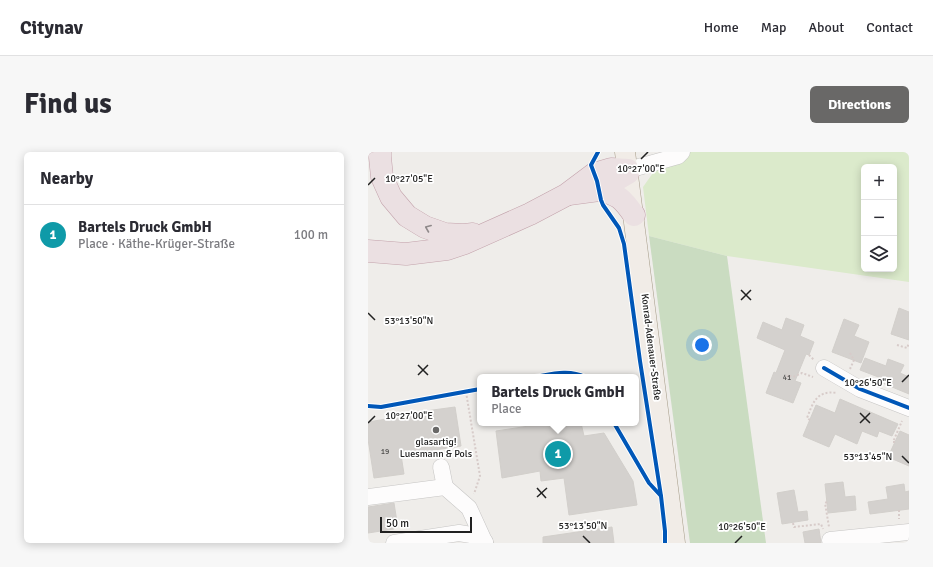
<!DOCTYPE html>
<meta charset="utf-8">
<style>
body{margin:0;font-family:Signika,sans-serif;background:#f7f7f7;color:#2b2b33}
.controls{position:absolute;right:12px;top:12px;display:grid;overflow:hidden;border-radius:6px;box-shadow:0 2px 10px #0003}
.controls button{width:36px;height:36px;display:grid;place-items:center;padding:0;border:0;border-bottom:1px solid #e1e1e2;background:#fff;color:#2b2b33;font:20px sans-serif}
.scale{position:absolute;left:12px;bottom:10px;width:92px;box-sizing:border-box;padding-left:4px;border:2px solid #212121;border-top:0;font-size:11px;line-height:14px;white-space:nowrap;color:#212121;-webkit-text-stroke:3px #fff;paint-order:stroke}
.you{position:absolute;left:334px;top:193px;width:14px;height:14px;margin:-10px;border:3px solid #fff;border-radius:50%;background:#1a73e8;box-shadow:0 0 0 6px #1a73e833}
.badge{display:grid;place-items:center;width:26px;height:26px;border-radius:50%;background:#696867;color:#fff;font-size:13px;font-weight:700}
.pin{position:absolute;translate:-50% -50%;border:2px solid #fff;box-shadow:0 1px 4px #0006}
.popup{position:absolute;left:109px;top:222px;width:162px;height:52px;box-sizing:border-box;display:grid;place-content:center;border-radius:6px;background:#fff;filter:drop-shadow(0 1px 3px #0005);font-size:13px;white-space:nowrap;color:#7c7c81}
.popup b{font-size:15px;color:#2b2b33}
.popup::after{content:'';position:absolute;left:50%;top:100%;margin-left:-8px;border:8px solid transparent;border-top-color:#fff}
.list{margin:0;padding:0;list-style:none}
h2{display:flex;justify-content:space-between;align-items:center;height:52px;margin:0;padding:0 16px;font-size:17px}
h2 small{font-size:13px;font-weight:400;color:#7c7c81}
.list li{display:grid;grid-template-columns:26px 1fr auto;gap:12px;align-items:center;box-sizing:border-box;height:60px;padding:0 16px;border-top:1px solid #e1e1e2}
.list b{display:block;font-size:15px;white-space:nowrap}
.list p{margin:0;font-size:13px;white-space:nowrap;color:#7c7c81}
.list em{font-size:13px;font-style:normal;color:#7c7c81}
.icon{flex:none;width:22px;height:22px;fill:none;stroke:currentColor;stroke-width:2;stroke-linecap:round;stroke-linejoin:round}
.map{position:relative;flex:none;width:541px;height:391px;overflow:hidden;border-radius:6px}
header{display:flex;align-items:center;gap:24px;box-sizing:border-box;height:56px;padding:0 20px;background:#fff;border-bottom:1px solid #e1e1e2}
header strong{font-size:19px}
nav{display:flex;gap:22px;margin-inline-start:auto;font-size:14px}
.intro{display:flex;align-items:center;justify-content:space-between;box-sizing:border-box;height:96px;padding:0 24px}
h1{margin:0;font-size:28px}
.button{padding:10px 18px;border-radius:6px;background:#696867;color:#fff;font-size:14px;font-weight:700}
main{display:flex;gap:24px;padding:0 24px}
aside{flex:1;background:#fff;border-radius:6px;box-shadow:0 2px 10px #0003}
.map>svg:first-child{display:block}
.grass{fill:#dbeacb;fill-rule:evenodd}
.forest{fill:#cadcc1}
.building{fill:#d4d1ce;stroke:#d2cfcb}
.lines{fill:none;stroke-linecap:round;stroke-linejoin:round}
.minor-casing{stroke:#c6c5c4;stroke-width:17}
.major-casing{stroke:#a59b87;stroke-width:21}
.highway-casing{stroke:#c3a2ab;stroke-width:23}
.path{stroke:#d7cbc9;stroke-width:2;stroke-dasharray:2 2;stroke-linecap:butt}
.minor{stroke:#fdfcfc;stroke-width:16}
.major{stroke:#f1ece7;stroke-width:20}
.highway{stroke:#ebe0e2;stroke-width:22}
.cycleway-casing{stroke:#fff;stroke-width:6}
.cycleway{stroke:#0057b8;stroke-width:4}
.oneway{stroke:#908a8b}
.ticks{fill:none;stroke:#212121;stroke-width:1.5}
.poi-dot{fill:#696867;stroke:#fff;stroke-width:1.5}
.labels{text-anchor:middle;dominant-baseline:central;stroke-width:3.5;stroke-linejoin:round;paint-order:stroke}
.number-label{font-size:8px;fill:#4e4d4c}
.street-label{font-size:10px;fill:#212121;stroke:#fff}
.poi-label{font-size:10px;fill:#212121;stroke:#fff}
.ticks-label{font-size:10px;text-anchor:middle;fill:#212121;stroke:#fff;stroke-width:3.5;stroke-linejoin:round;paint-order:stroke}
</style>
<header>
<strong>Citynav</strong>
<nav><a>Home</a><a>Map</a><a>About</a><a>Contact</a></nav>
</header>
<div class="intro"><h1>Find us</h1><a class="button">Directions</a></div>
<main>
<aside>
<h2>Nearby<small></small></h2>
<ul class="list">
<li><span class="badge" style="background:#0f9aa8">1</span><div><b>Bartels Druck GmbH</b><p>Place · Käthe-Krüger-Straße</p></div><em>100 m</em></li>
</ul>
</aside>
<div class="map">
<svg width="541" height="391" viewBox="0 0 541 391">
<rect width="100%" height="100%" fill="#efedea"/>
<path class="grass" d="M 322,0 L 541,0 L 541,130 L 359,104 L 281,84 L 275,35 L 287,18 L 304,11 ZM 496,15 L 526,15 L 526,117 L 496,117 Z"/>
<path class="forest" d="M 281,84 L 359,104 L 398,391 L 322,391 Z"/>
<g class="building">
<path d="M 531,156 L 541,160 L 541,188 L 523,182 Z"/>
<path d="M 418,166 L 436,173 L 432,184 L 446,190 L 441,203 L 438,202 L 427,229 L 433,231 L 425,251 L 398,241 L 406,220 L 408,221 L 417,198 L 389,186 L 395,170 L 414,178 Z"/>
<path d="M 476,167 L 491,173 L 486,184 L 501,190 L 493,211 L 464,200 Z"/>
<path d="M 497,206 L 518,214 L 520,207 L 536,213 L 532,221 L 541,225 L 541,242 L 512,230 L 513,226 L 492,218 Z"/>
<path d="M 472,247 L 530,272 L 524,284 L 511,279 L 509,285 L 494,279 L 489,292 L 467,282 L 461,295 L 435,284 L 448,253 L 467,261 Z"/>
<path d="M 87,255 L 93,294 L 33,303 L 36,322 L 6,326 L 0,287 L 0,270 L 43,263 L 43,261 Z"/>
<path d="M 181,271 L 213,271 L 216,284 L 236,281 L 265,329 L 269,353 L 201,363 L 196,326 L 173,329 L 172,319 L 134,326 L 128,279 Z"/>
<path d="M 532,279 L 541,283 L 541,314 L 520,305 Z"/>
<path d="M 475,330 L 477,345 L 487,344 L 488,358 L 460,361 L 457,332 Z"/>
<path d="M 536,332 L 537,340 L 541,339 L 541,357 L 502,362 L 500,350 L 520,347 L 518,335 Z"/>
<path d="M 426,338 L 430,360 L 439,359 L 440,368 L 414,372 L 409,341 Z"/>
<path d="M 26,351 L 29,370 L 25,371 L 26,377 L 0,381 L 0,355 Z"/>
<path d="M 244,375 L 246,391 L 175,391 L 175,385 Z"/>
<path d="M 451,377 L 453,391 L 437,391 L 435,380 Z"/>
</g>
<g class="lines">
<defs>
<g id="minor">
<path d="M 260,18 L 310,4 L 314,0"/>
<path d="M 456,216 L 492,237 L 541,256"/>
<path d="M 73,315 L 77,335"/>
<path d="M 0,345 L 77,335 L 101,356 L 117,391"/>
<path d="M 462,388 L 541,380"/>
<path d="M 26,391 L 91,381 L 103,383 L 117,390"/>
</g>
<path id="major" d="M 257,0 L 307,391"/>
<g id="highway">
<path d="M 12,0 L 12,5 L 14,25 L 23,45 L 39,64 L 57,75 L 77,82 L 96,83 L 105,82"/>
<path d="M 231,38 C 251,43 254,46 266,63"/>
<path d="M 201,42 L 231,38 L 260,21"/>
<path d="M 0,99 L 38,102 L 79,97 L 97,91 L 162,62 L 198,43 L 226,22 L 243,17 L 260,18"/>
</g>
</defs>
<use href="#minor" class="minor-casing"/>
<use href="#major" class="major-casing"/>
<use href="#highway" class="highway-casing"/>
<g class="path">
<path d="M 529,193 L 539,196 L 541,191"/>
<path d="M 482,201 L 486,208 L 482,217"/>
<path d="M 441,203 L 446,208"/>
<path d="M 190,221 L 190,225"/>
<path d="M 170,224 L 170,225"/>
<path d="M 419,225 L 420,223 L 425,225 L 434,221 L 445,225"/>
<path d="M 98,240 L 112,324 L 106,342"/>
<path d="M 442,268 L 439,266 C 445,251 448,238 469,241"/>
<path d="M 527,290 L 525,290 L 534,269"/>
<path d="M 459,350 L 457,351 L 461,375"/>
<path d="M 531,358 L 531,367"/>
<path d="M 425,371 L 426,375 L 453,372 L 455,377"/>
</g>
<use href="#minor" class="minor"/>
<use href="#major" class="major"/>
<use href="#highway" class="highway"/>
<defs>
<g id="cycleway">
<path d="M 230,0 L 223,13 L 229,29 L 233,48 L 235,53 L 251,76 L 256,92 L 272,209 L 293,344 L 297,379 L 297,391"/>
<path d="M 456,216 L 492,237 L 541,256"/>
<path d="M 167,225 C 184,222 201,217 217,225"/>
<path d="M 0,254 L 13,255 L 112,237"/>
<path d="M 246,271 L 281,331 L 293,344"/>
</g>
</defs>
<use href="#cycleway" class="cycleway-casing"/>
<use href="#cycleway" class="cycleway"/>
</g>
<defs><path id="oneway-chevron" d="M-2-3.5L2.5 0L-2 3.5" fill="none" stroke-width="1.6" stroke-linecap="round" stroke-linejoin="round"/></defs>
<use class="oneway" href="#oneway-chevron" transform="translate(60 76) rotate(-158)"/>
<path class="ticks" d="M 273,7 L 280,0M 0,33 L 7,26M 373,138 L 383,148M 373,148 L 383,138M 0,161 L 7,168M 50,213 L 60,223M 50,223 L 60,213M 534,230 L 541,223M 492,261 L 502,271M 0,271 L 7,264M 492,271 L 502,261M 534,304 L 541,311M 169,336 L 178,346M 169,345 L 179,336M 215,384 L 222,391M 367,391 L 374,384"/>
<circle class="poi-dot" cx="68" cy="278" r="4"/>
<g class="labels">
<g class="number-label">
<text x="419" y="225">41</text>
<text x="17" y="299">19</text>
</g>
<g class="street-label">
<text transform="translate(283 195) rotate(83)">Konrad-Adenauer-Straße</text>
</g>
<g class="poi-label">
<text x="68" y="290">glasartig!<tspan x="68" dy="12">Luesmann &amp; Pols</tspan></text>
</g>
</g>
<g class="ticks-label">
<text x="273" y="20">10°27'00"E</text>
<text x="41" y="30">10°27'05"E</text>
<text x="41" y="172">53°13'50"N</text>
<text x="500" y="234">10°26'50"E</text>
<text x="41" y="267">10°27'00"E</text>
<text x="500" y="308">53°13'45"N</text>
<text x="215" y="377">53°13'50"N</text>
<text x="374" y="378">10°26'50"E</text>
</g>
</svg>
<div class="controls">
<button>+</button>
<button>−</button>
<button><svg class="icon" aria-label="layers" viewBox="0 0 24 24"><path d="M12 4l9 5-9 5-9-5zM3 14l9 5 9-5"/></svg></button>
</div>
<div class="scale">50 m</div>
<div class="you"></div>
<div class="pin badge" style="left:190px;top:302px;background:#0f9aa8">1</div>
<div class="popup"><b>Bartels Druck GmbH</b>Place</div>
</div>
</main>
